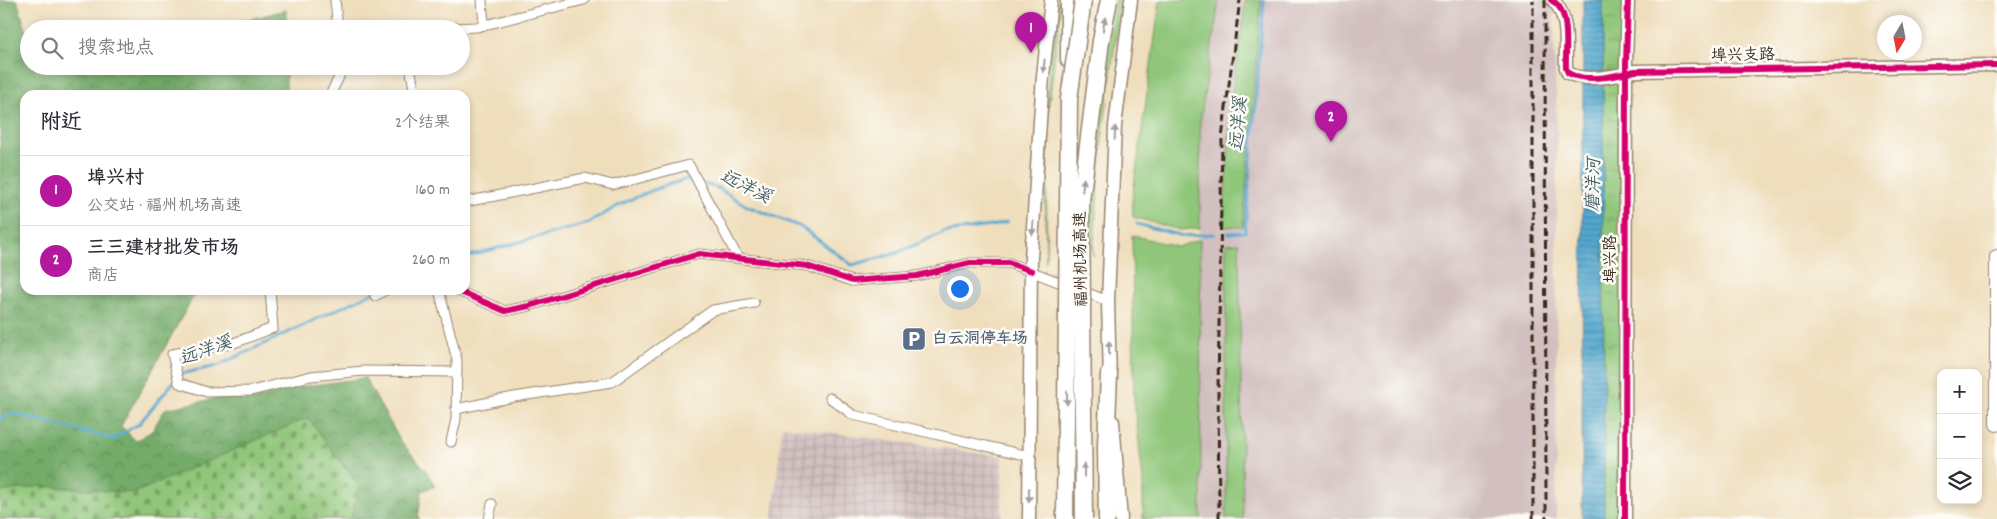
<!DOCTYPE html>
<html lang="zh">
<meta charset="utf-8">
<style>
body{margin:0;font-family:Dekko,"LXGW WenKai TC",sans-serif;background:#f2f2f3;color:#2b2b33}
.controls{position:absolute;right:15px;bottom:15px;display:grid;overflow:hidden;border-radius:10px;box-shadow:0 2px 8px #0003}
.controls button{width:45px;height:45px;display:grid;place-items:center;padding:0;border:0;border-bottom:1px solid #e1e1e2;background:#fff;color:#2b2b33;font:25px sans-serif}
.compass{position:absolute;left:1877px;top:15px;width:45px;height:45px;border-radius:50%;background:#fff;box-shadow:0 2px 8px #0003;rotate:190deg}
.you{position:absolute;left:959px;top:288px;width:18px;height:18px;margin:-12px;border:4px solid #fff;border-radius:50%;background:#1a73e8;box-shadow:0 0 0 8px #1a73e833}
.badge{display:grid;place-items:center;width:32px;height:32px;border-radius:50%;background:#b5179e;color:#fff;font-size:16px;font-weight:700}
.pin{position:absolute;translate:-50% -41px;filter:drop-shadow(0 1px 2px #0008)}
.pin::after{content:'';position:absolute;top:26px;width:18px;height:15px;background:inherit;clip-path:polygon(0 0,100% 0,50% 100%)}
.list{margin:0;padding:0;list-style:none}
h2{display:flex;justify-content:space-between;align-items:center;height:65px;margin:0;padding:0 20px;font-size:21px}
h2 small{font-size:16px;font-weight:400;color:#7c7c81}
.list li{display:grid;grid-template-columns:32px 1fr auto;gap:15px;align-items:center;box-sizing:border-box;height:70px;padding:0 20px;border-top:1px solid #e1e1e2}
.list b{display:block;font-size:19px;white-space:nowrap}
.list p{margin:0;font-size:16px;white-space:nowrap;color:#7c7c81}
.list em{font-size:16px;font-style:normal;color:#7c7c81}
.icon{flex:none;width:28px;height:28px;fill:none;stroke:currentColor;stroke-width:2;stroke-linecap:round;stroke-linejoin:round}
.map{position:relative;flex:none;width:1997px;height:519px;overflow:hidden}
.search{position:absolute;background:#fff;box-shadow:0 2px 8px #0003;left:20px;top:20px;width:450px;height:55px;display:flex;align-items:center;gap:12px;box-sizing:border-box;padding:0 18px;border-radius:28px;color:#7c7c81;font-size:19px}
.panel{position:absolute;background:#fff;box-shadow:0 2px 8px #0003;left:20px;top:90px;width:450px;height:205px;border-radius:15px}
.map>svg:first-child{display:block}
.industrial{fill:url(#industrial-grid)}
.railway{fill:#d2bfbf}
.green{fill:#8fc679;stroke:#65784c}
.forest{fill:url(#forest-crowns);stroke:#576a44}
.cemetery{fill:url(#cemetery-stones);stroke:#65784c}
.park{fill:url(#park-tufts);stroke:#65784c}
.water{fill:url(#water-rules);stroke:#466876}
.lines{fill:none;stroke-linecap:round;stroke-linejoin:round}
.stream{stroke:#52a7ce;stroke-width:3}
.street-casing{stroke:#95846d;stroke-width:11}
.secondary-casing{stroke:#95846d;stroke-width:15}
.primary-casing{stroke:#95846d;stroke-width:16}
.highway-casing{stroke:#95846d;stroke-width:19}
.street{stroke:#fff;stroke-width:9}
.secondary{stroke:#fff;stroke-width:12}
.primary{stroke:#fff;stroke-width:14}
.highway{stroke:#fff;stroke-width:16}
.rail{stroke:#3b2a1e;stroke-width:3;stroke-dasharray:8 4;stroke-linecap:butt}
.highway-bridge-casing{stroke:#95846d;stroke-width:19;stroke-linecap:butt}
.highway-bridge{stroke:#fff;stroke-width:16}
.cycleway-casing{stroke:#fdfcf7;stroke-width:9}
.cycleway{stroke:#d6006c;stroke-width:6}
.oneway{fill:#a79f9a}
.labels{text-anchor:middle;dominant-baseline:central;stroke-width:5;stroke-linejoin:round;paint-order:stroke}
.street-label{font-size:16px;fill:#3b2a1e;stroke:#fdfcf7}
.service-label{font-size:16px;font-weight:bold;fill:#4e5e75;stroke:#fdfcf7;text-anchor:start}
.water-label{font-size:18px;font-style:italic;fill:#445c64;stroke:#fdfcf7}
</style>
<div class="map">
<svg width="1997" height="519" viewBox="0 0 1997 519">
<defs>
<pattern id="industrial-grid" width="8" height="8" patternUnits="userSpaceOnUse" patternTransform="scale(1.25)"><rect width="8" height="8" fill="#d2bfbf"/><path d="M0 4h8M4 0v8" fill="none" stroke="#b5a4a4"/></pattern>
<pattern id="forest-crowns" width="20" height="18" patternUnits="userSpaceOnUse" patternTransform="scale(1.25)"><rect width="20" height="18" fill="#73ab69"/><path d="M2 6a3 3 0 1 1 6 0M12 15a3 3 0 1 1 6 0" fill="none" stroke="#608b56"/></pattern>
<pattern id="cemetery-stones" width="16" height="16" patternUnits="userSpaceOnUse" patternTransform="scale(1.25)"><rect width="16" height="16" fill="#8fc679"/><path d="M2 7V4a2 2 0 0 1 4 0v3zM10 15v-3a2 2 0 0 1 4 0v3z" fill="#76a163"/></pattern>
<pattern id="park-tufts" width="24" height="20" patternUnits="userSpaceOnUse" patternTransform="scale(1.25)"><rect width="24" height="20" fill="#8fc679"/><path d="M3 7l-1-3M5 7V3M7 7l1-3M15 17l-1-3M17 17v-4M19 17l1-3" fill="none" stroke="#76a163"/></pattern>
<pattern id="water-rules" width="6" height="5" patternUnits="userSpaceOnUse" patternTransform="scale(1.25)"><rect width="6" height="5" fill="#52a7ce"/><path d="M0 2.5h6" fill="none" stroke="#4588a7"/></pattern>
</defs>
<rect width="100%" height="100%" fill="#fdfcf7"/>
<filter id="ink" filterUnits="userSpaceOnUse"><feTurbulence type="fractalNoise" baseFrequency=".02" numOctaves="2"/><feDisplacementMap in="SourceGraphic" scale="10" xChannelSelector="R" yChannelSelector="G"/><feConvolveMatrix kernelMatrix="1 2 1 2 8 2 1 2 1" color-interpolation-filters="sRGB"/></filter>
<filter id="wash" filterUnits="userSpaceOnUse"><feTurbulence type="fractalNoise" baseFrequency=".0096" numOctaves="4" result="noise"/><feDisplacementMap in="SourceGraphic" scale="20" xChannelSelector="R" yChannelSelector="G"/><feGaussianBlur stdDeviation="1.12" result="paint"/><feColorMatrix in="noise" values="0 0 0 0 0 0 0 0 0 0 0 0 0 0 0 0 0 1.4 0 .05"/><feComposite in="paint" operator="in"/></filter>
<g filter="url(#wash)">
<rect width="100%" height="100%" fill="#efdebc"/>
<path class="industrial" d="M 782,426 L 1002,456 L 1002,519 L 773,519 Z"/>
<path class="railway" d="M 1219,0 L 1553,0 L 1557,131 L 1556,519 L 1201,519 L 1200,122 Z"/>
<g class="green">
<path d="M 1058,0 L 1062,0 L 1048,111 L 1046,262 L 1044,145 L 1049,71 Z"/>
<path d="M 1115,0 L 1121,0 L 1101,147 L 1093,256 L 1089,214 L 1096,115 Z"/>
<path d="M 1160,0 L 1219,0 L 1200,122 L 1200,228 L 1180,230 L 1133,217 L 1132,200 Z"/>
<path d="M 1246,0 L 1261,0 L 1243,227 L 1223,226 L 1232,92 Z"/>
<path d="M 1132,235 L 1178,247 L 1200,239 L 1201,519 L 1143,519 L 1143,481 L 1134,399 Z"/>
<path d="M 1239,243 L 1243,519 L 1226,519 L 1226,244 Z"/>
</g>
<g class="forest">
<path d="M 0,0 L 17,0 L 29,40 L 29,66 L 286,66 L 286,95 L 25,95 L 25,290 L 197,290 L 121,426 L 136,441 L 152,431 L 165,409 L 233,395 L 246,402 L 292,388 L 365,378 L 401,442 L 426,470 L 435,486 L 422,491 L 418,518 L 420,519 L 0,519 Z"/>
<path d="M 286,10 L 286,29 L 210,29 Z"/>
</g>
<path class="cemetery" d="M 308,418 L 359,486 L 351,519 L 0,519 L 0,492 L 41,486 L 134,493 Z"/>
<path class="park" d="M 1603,0 L 1625,0 L 1622,519 L 1604,519 Z"/>
<path class="water" d="M 1583,0 L 1603,0 L 1604,519 L 1582,519 Z"/>
<g class="lines">
<g class="stream">
<path d="M 701,183 L 718,188 L 747,206 L 801,227 L 852,265 L 897,253 L 944,232 L 992,226 L 1007,222"/>
<path d="M 1137,224 L 1183,236 L 1214,234"/>
<path d="M 1228,233 L 1245,232 L 1264,0"/>
<path d="M 465,257 L 589,223 L 621,204 L 653,190 L 686,179 L 695,182"/>
<path d="M 0,419 L 12,413 L 113,439 L 139,424 L 180,374 L 217,366 L 374,292"/>
</g>
</g>
</g>
<g filter="url(#ink)">
<g class="lines">
<defs>
<g id="street">
<path d="M 335,0 L 338,29"/>
<path d="M 482,0 L 484,25"/>
<path d="M 430,29 L 477,27 L 584,0"/>
<path d="M 410,66 L 415,95"/>
<path d="M 330,95 L 339,77 L 339,66"/>
<path d="M 465,202 L 585,178 L 613,185 L 689,165 L 738,258"/>
<path d="M 270,290 L 273,328 L 234,343 L 172,354 L 179,383 L 207,392 L 251,391 L 311,376 L 363,371 L 457,372"/>
<path d="M 439,290 L 457,360 L 456,419 L 451,442"/>
<path d="M 456,290 L 505,311 L 529,306 L 699,254 L 807,266 L 852,281 L 917,276 L 970,263 L 1009,263 L 1108,301"/>
<path d="M 375,296 L 386,290"/>
<path d="M 830,398 L 853,415 L 1029,456"/>
<path d="M 456,409 L 514,397 L 612,382 L 713,310 L 754,303"/>
<path d="M 489,519 L 492,504"/>
</g>
<g id="secondary">
<path d="M 1553,0 C 1570,17 1565,45 1566,68 L 1568,73 C 1586,83 1616,76 1635,71 L 1997,65"/>
<path d="M 1110,382 L 1108,301 L 1115,126 L 1131,0"/>
<path d="M 1113,422 L 1121,519"/>
<path d="M 1029,519 L 1031,258 L 1043,76 L 1051,0"/>
<path d="M 1625,519 L 1626,63 L 1628,0"/>
</g>
<path id="primary" d="M 1997,257 L 1997,424"/>
<g id="highway">
<path d="M 1069,0 L 1069,60"/>
<path d="M 1107,519 L 1106,446 L 1109,374"/>
</g>
</defs>
<use href="#street" class="street-casing"/>
<use href="#secondary" class="secondary-casing"/>
<use href="#primary" class="primary-casing"/>
<use href="#highway" class="highway-casing"/>
<use href="#street" class="street"/>
<use href="#secondary" class="secondary"/>
<use href="#primary" class="primary"/>
<use href="#highway" class="highway"/>
<g class="rail">
<path d="M 1545,0 L 1546,519"/>
<path d="M 1219,519 L 1218,391 L 1222,138 L 1240,0"/>
<path d="M 1533,519 L 1533,0"/>
</g>
<defs>
<g id="highway-bridge">
<path d="M 1065,519 L 1069,99 L 1083,0"/>
<path d="M 1084,519 L 1081,201 L 1101,41 L 1109,0"/>
</g>
</defs>
<use href="#highway-bridge" class="highway-bridge-casing"/>
<use href="#highway-bridge" class="highway-bridge"/>
<defs>
<g id="cycleway">
<path d="M 1551,0 C 1572,10 1565,48 1566,68 L 1568,73 C 1586,83 1616,76 1635,71 L 1997,65"/>
<path d="M 456,290 L 505,311 L 529,306 L 699,254 L 807,266 L 852,281 L 917,276 L 970,263 L 1009,263 L 1032,271"/>
<path d="M 1625,519 L 1626,63 L 1628,0"/>
</g>
</defs>
<use href="#cycleway" class="cycleway-casing"/>
<use href="#cycleway" class="cycleway"/>
</g>
<defs><path id="oneway-solid" d="M-6-.8H1V-3.2L6.5 0L1 3.2V.8H-6Z" transform="scale(1.25)"/></defs>
<g class="oneway">
<use href="#oneway-solid" transform="translate(1104 24) rotate(-80)"/>
<use href="#oneway-solid" transform="translate(1044 66) rotate(96)"/>
<use href="#oneway-solid" transform="translate(1115 133) rotate(-87)"/>
<use href="#oneway-solid" transform="translate(1083 185) rotate(-83)"/>
<use href="#oneway-solid" transform="translate(1033 228) rotate(94)"/>
<use href="#oneway-solid" transform="translate(1109 348) rotate(-91)"/>
<use href="#oneway-solid" transform="translate(1067 398) rotate(91)"/>
<use href="#oneway-solid" transform="translate(1084 470) rotate(-91)"/>
<use href="#oneway-solid" transform="translate(1029 495) rotate(90)"/>
</g>
</g>
<defs>
<symbol id="parking-square" viewBox="-11 -11 22 22"><rect x="-9" y="-9" width="18" height="18" rx="4" fill="#5c6f8a" stroke="#fdfcf7"/><path d="M-3.5-5.5H1a3.5 3.5 0 0 1 0 7H-1V5.5H-3.5ZM-1-3.4V-.6H.8a1.4 1.4 0 0 0 0-2.8Z" fill="#fff"/></symbol>
</defs>
<g fill-rule="evenodd">
<use href="#parking-square" x="900" y="325" width="28" height="28"/>
</g>
<g class="labels">
<g class="street-label">
<text transform="translate(1743 56) rotate(-1)">埠兴支路</text>
<text transform="translate(1082 259) rotate(-91)">福州机场高速</text>
<text transform="translate(1611 259) rotate(-90)">埠兴路</text>
</g>
<g class="service-label">
<text x="932" y="339">白云洞停车场</text>
</g>
<g class="water-label">
<text transform="translate(1240 124) rotate(-85)">远洋溪</text>
<text transform="translate(1595 185) rotate(-89)">磨洋河</text>
<text transform="translate(745 188) rotate(26)">远洋溪</text>
<text transform="translate(206 352) rotate(-20)">远洋溪</text>
</g>
</g>
</svg>
<div class="controls">
<button>+</button>
<button>−</button>
<button><svg class="icon" aria-label="layers" viewBox="0 0 24 24"><path d="M12 4l9 5-9 5-9-5zM3 14l9 5 9-5"/></svg></button>
</div>
<svg class="compass" viewBox="-18 -18 36 36"><path d="M0-13l5 13h-10z" fill="#e53935"/><path d="M0 13l5-13h-10z" fill="#7c7c81"/></svg>
<div class="you"></div>
<div class="pin badge" style="left:1031px;top:53px">1</div>
<div class="pin badge" style="left:1331px;top:142px">2</div>
<div class="search"><svg class="icon" aria-label="search" viewBox="0 0 24 24"><circle cx="10" cy="10" r="6"/><path d="M15 15l6 6"/></svg>搜索地点</div>
<section class="panel">
<h2>附近<small>2个结果</small></h2>
<ul class="list">
<li><span class="badge">1</span><div><b>埠兴村</b><p>公交站 · 福州机场高速</p></div><em>160 m</em></li>
<li><span class="badge">2</span><div><b>三三建材批发市场</b><p>商店</p></div><em>260 m</em></li>
</ul>
</section>
</div>
